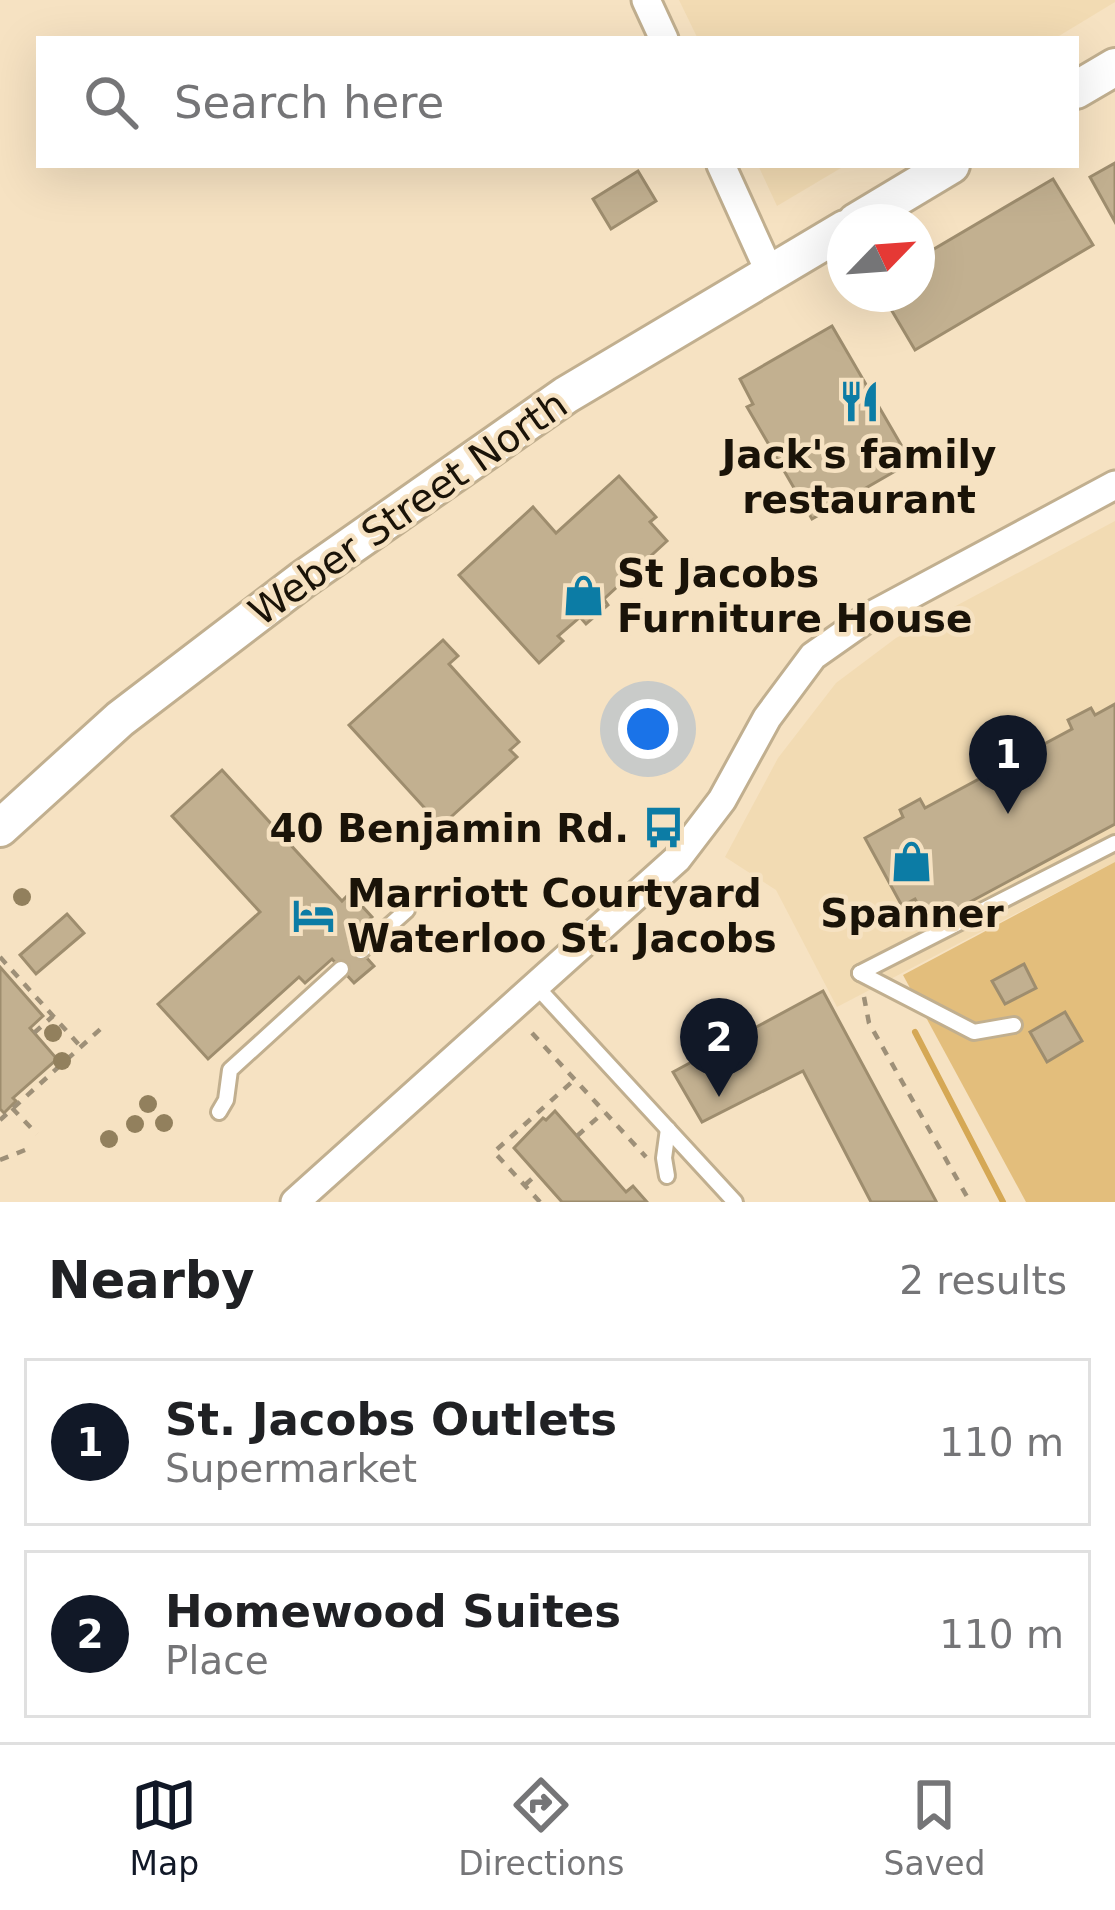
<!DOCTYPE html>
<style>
body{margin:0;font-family:"DejaVu Sans",sans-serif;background:#f2f2f2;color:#202124}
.compass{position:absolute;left:827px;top:204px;width:108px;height:108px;border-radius:50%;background:#fff;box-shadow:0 12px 48px #0002;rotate:65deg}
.you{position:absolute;left:648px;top:729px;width:42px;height:42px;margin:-30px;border:9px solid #fff;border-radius:50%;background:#1a73e8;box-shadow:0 0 0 18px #1a73e833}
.badge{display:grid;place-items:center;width:78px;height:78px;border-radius:50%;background:#111827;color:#fff;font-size:39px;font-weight:700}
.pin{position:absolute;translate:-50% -99px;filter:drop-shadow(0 3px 6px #0008)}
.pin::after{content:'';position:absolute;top:63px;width:42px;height:36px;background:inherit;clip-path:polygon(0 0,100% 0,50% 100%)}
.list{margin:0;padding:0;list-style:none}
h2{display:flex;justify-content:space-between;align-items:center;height:156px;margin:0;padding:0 48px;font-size:51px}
h2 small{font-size:39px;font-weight:400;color:#757577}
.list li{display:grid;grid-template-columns:78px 1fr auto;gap:36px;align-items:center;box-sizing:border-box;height:168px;margin:0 24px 24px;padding:0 24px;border:3px solid #e0e0e0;border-radius:0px}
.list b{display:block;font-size:45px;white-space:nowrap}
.list p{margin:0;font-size:39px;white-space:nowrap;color:#757577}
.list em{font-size:39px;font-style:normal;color:#757577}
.icon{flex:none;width:66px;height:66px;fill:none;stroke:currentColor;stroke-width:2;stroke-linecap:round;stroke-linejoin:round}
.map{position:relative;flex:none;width:1115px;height:1202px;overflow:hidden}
.search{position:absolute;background:#fff;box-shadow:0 12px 48px #0002;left:36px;right:36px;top:36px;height:132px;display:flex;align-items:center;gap:30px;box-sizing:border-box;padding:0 42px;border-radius:0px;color:#757577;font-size:45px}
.sheet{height:540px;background:#fff}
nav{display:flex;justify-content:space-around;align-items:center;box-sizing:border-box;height:168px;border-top:3px solid #e0e0e0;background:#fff;font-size:33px;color:#757577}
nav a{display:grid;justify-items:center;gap:6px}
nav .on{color:#111827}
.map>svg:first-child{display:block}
.built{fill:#f2dbb3}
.green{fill:#e3be7c}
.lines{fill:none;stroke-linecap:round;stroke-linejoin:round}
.stream{stroke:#d5a855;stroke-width:6}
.building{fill:#c2b090;stroke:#9e8d6e;stroke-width:3}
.service-casing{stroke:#c1af8f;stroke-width:20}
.minor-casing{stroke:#c1af8f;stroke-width:33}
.secondary-casing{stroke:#c1af8f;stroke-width:42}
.path{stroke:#9e9078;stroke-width:4.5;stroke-dasharray:9 9;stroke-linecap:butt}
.service{stroke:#fff;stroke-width:14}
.minor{stroke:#fff;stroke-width:27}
.secondary{stroke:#fff;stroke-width:36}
.tree{fill:#92805d}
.labels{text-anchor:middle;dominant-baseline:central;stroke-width:9;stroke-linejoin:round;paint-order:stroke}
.poi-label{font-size:39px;font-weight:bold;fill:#1a1308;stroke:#f6e2c2}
.street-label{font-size:39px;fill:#1a1308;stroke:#f6e2c2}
</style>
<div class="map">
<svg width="1115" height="1202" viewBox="0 0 1115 1202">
<rect width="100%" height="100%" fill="#f6e2c2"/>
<g class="built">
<path d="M 679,0 L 1115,0 L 1115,2 L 1054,39 L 698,39 Z"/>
<path d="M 758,165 L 846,165 L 777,206 Z"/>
<path d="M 1115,521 L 1115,862 L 837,1007 L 776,890 L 725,857 L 778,758 L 836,683 L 896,638 Z"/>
</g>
<path class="green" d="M 1115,862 L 1115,1202 L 1026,1202 L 903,975 Z"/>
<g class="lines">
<path class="stream" d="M 915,1032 L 1003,1202"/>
</g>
<g class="building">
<path d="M 1115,163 L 1115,222 L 1090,177 Z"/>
<path d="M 638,171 L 656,201 L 611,229 L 593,199 Z"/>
<path d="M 1053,179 L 1093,245 L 915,350 L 882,294 L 917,294 L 917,259 Z"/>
<path d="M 832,326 L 911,462 L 812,519 L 747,407 L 753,404 L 740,379 Z"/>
<path d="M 619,476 L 656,517 L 650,522 L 667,541 L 604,599 L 608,605 L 586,624 L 580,617 L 558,636 L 563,641 L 539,663 L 459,575 L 533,507 L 556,533 Z"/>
<path d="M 443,640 L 458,656 L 449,664 L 519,742 L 510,750 L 517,757 L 441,826 L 349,725 Z"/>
<path d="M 1115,704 L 1115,824 L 929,924 L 915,899 L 902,906 L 865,838 L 903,817 L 900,810 L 920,799 L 925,808 L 1072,729 L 1068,720 L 1091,708 L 1095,715 Z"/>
<path d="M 222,770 L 342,901 L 350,893 L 372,917 L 349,938 L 374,966 L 354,983 L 332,959 L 305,983 L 299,977 L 208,1059 L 158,1004 L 260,912 L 172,816 Z"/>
<path d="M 67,914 L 84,933 L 36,974 L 20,955 Z"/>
<path d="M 1024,964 L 1036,988 L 1005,1004 L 992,981 Z"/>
<path d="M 0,967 L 43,1016 L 30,1028 L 57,1059 L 13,1098 L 16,1101 L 4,1113 L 0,1109 Z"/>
<path d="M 823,991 L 936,1201 L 934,1202 L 871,1202 L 803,1071 L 702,1122 L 673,1072 Z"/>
<path d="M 1065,1012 L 1082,1041 L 1047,1062 L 1030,1032 Z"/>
<path d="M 555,1111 L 626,1192 L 633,1186 L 647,1202 L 562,1202 L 514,1148 L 543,1118 L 546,1120 Z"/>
</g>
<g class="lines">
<defs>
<g id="service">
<path d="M 361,951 L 407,910"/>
<path d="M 860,973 L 1115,843"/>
<path d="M 860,973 L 974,1032 L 1014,1025"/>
<path d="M 536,986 L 735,1202"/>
<path d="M 219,1112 L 226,1100 L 230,1070 L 341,969"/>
<path d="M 667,1176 L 664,1158 L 668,1129"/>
</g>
<g id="minor">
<path d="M 646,0 L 664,39"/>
<path d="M 721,165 L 770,273"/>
<path d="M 295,1202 L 677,859 L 722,800 L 767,718 L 813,656 L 867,618 L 1115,485"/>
</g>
<g id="secondary">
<path d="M 1076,90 L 1115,67"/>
<path d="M 856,222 L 951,165"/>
<path d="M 0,828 L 120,719 L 302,580 L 566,395 L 845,229"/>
</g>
</defs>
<use href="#service" class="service-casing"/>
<use href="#minor" class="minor-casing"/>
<use href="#secondary" class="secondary-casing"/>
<g class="path">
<path d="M 0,957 L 81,1047"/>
<path d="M 864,997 L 869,1023 L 970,1202"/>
<path d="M 34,1033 L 53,1016"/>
<path d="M 532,1033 L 646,1157"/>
<path d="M 12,1108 L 37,1134"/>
<path d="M 0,1120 L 106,1024"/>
<path d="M 577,1136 L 604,1112"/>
<path d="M 0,1160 L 25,1150"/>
<path d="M 525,1185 L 537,1174"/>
<path d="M 540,1202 L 494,1152 L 573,1081"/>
</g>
<use href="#service" class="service"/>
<use href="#minor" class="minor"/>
<use href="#secondary" class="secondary"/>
</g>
<g class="tree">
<circle cx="22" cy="897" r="9"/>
<circle cx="53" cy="1033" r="9"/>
<circle cx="62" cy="1061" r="9"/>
<circle cx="148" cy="1104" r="9"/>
<circle cx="164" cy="1123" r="9"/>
<circle cx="135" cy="1124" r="9"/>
<circle cx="109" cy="1139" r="9"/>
</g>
<defs>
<symbol id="restaurant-bare" viewBox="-9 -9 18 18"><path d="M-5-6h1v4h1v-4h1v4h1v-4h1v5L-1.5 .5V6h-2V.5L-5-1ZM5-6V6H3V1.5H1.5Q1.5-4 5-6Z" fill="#0c7ca5" stroke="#f6e2c2" stroke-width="2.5" paint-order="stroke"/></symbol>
<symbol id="shop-bare" viewBox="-9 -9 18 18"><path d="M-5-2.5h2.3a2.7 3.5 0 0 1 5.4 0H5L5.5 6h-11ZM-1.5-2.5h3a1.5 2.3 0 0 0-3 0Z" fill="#0c7ca5" stroke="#f6e2c2" stroke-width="2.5" paint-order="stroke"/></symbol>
<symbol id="bus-bare" viewBox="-9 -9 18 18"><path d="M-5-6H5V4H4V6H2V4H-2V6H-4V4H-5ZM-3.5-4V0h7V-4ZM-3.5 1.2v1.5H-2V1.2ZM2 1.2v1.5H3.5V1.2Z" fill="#0c7ca5" stroke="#f6e2c2" stroke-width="2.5" paint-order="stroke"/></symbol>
<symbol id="hotel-bare" viewBox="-9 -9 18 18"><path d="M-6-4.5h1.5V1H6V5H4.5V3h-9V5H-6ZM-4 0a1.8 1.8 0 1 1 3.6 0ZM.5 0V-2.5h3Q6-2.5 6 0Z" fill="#0c7ca5" stroke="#f6e2c2" stroke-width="2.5" paint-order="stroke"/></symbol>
</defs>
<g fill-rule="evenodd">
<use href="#restaurant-bare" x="830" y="372" width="59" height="59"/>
<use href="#shop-bare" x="554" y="566" width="59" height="59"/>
<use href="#bus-bare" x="634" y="798" width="59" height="59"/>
<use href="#shop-bare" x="882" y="832" width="59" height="59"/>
<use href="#hotel-bare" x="284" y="886" width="59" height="59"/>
</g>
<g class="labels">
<g class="poi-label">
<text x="859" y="454">Jack's family<tspan x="859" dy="45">restaurant</tspan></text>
<text x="617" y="573" text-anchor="start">St Jacobs<tspan x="617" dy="45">Furniture House</tspan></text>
<text x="629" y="828" text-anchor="end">40 Benjamin Rd.</text>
<text x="347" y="893" text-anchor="start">Marriott Courtyard<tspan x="347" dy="45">Waterloo St. Jacobs</tspan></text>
<text x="912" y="913">Spanner</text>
</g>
<g class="street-label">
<text transform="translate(408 508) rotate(-35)">Weber Street North</text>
</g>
</g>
</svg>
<svg class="compass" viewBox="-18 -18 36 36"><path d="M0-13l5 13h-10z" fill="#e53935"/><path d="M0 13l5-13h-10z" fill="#757577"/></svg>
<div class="you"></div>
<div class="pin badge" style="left:1008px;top:814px">1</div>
<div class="pin badge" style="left:719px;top:1097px">2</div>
<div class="search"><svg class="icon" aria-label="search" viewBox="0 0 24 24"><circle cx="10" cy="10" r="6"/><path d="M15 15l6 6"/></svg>Search here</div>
</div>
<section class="sheet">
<h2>Nearby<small>2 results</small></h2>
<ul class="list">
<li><span class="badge">1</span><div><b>St. Jacobs Outlets</b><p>Supermarket</p></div><em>110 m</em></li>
<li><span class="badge">2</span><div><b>Homewood Suites</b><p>Place</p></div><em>110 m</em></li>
</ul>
</section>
<nav>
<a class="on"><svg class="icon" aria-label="map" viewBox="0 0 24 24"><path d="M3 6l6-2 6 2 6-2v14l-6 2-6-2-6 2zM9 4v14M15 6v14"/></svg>Map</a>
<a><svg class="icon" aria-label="directions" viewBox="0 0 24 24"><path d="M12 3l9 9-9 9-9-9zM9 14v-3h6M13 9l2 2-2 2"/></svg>Directions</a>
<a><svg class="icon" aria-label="saved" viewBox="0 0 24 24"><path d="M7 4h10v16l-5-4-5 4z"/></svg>Saved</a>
</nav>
